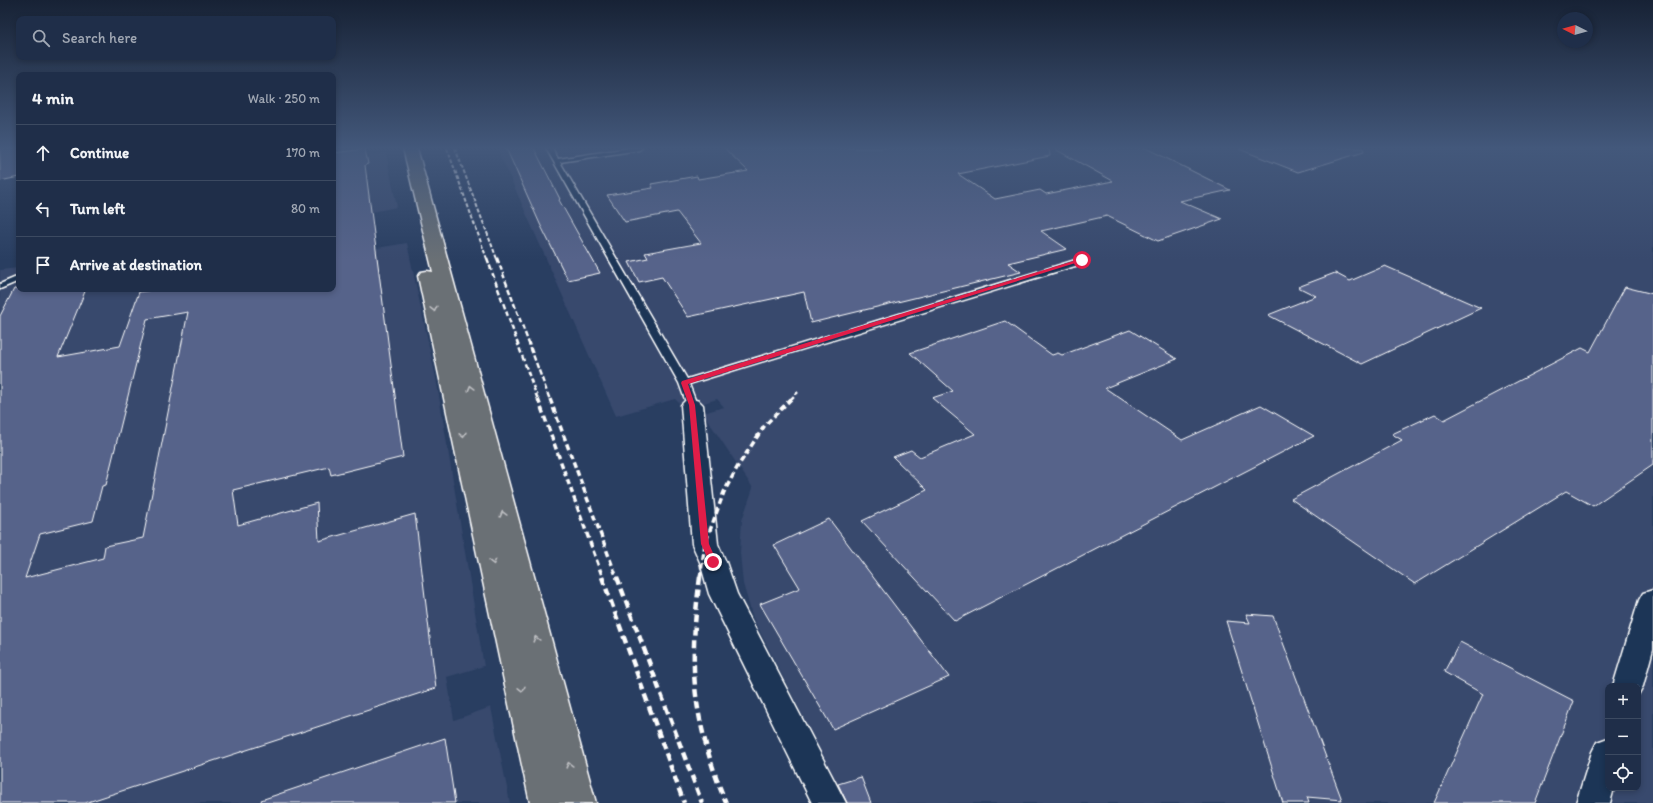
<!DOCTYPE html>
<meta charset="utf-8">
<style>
body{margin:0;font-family:Itim,sans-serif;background:#273650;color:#f1f3f6}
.controls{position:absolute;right:12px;bottom:12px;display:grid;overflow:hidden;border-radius:8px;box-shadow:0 2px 6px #0003}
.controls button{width:36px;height:36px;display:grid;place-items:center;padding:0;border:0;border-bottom:1px solid #3c4a61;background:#1f2e49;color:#f1f3f6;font:20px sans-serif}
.compass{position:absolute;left:1557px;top:12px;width:36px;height:36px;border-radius:50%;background:#1f2e49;box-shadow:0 2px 6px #0003;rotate:275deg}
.stop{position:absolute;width:12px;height:12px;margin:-9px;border:3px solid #e11d48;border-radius:50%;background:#fff}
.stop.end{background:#e11d48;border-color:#fff;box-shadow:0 1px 4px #0008}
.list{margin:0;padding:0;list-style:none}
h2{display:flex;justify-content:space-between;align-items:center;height:52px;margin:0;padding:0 16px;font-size:17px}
h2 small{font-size:13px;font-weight:400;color:#a1a8b4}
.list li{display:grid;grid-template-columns:26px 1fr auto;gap:12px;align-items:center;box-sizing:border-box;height:56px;padding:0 16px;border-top:1px solid #3c4a61}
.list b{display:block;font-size:15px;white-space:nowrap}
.list em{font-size:13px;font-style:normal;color:#a1a8b4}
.icon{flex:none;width:22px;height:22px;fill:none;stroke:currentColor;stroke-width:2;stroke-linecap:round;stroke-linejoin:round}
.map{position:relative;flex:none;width:1653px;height:803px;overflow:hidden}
.search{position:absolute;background:#1f2e49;box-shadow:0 2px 6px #0003;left:16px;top:16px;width:320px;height:44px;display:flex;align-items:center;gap:10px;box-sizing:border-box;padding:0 14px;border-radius:8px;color:#a1a8b4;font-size:15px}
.panel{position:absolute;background:#1f2e49;box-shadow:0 2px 6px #0003;left:16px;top:72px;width:320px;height:220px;border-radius:8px}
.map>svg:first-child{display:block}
.built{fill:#37496d;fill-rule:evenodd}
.building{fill:#57638a;stroke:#fff;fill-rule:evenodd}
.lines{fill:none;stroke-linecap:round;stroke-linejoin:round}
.service-casing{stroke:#fff;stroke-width:3}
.minor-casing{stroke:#fff;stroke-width:3}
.primary-casing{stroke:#fff;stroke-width:3}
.service{fill:#1d3557;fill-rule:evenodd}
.minor{fill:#1d3557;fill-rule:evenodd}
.primary{fill:#6b6f75;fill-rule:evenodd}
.rail-far3{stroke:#fff;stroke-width:2;stroke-dasharray:4 2;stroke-linecap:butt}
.rail-far2{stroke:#fff;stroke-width:2.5;stroke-dasharray:5.5 2.5;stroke-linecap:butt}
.rail-far1{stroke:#fff;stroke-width:3.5;stroke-dasharray:6 3.5;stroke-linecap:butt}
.rail{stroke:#fff;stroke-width:4.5;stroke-dasharray:8 4.5;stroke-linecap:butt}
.oneway{stroke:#bcbec1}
.route{fill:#e11d48}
</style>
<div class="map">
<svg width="1653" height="803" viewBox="0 0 1653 803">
<rect width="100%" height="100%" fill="#293e61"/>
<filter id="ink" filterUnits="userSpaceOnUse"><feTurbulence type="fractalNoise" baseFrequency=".025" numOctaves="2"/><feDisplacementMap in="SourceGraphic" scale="8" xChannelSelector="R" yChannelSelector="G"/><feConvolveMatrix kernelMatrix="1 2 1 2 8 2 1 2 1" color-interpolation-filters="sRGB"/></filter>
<g filter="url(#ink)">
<g class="built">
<path d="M 333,148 L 362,148 L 363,157 L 386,153 L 397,207 L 372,212 L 377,248 L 407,243 L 436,378 L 484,666 L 447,677 L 454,720 L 491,707 L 510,803 L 0,803 L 0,270 L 19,268 L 19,289 L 333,289 Z"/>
<path d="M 497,148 L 1653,148 L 1653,803 L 847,803 L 753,618 L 743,584 L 740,553 L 742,520 L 753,488 L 703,413 L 724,407 L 717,399 L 685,409 L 675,399 L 616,416 ZM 1608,686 L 1638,686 L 1638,788 L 1608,788 Z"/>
</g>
<g class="building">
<path d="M 0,148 L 19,148 L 19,177 L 0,181 Z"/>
<path d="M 506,148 L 534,148 L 560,199 L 559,200 L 600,273 L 568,280 L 540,224 Z"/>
<path d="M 724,148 L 1049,148 L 1050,156 L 958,174 L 995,199 L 1040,190 L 1046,194 L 1113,181 L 1053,148 L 1146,148 L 1230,190 L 1180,201 L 1222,219 L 1158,241 L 1107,216 L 1041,231 L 1067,249 L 1008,263 L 1021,272 L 811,323 L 804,292 L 688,317 L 662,277 L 639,282 L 629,262 L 648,258 L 645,253 L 701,243 L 677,212 L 625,222 L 607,195 L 653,188 L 651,184 L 697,176 L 698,179 L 748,171 Z"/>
<path d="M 1239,148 L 1363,148 L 1364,152 L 1298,172 L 1239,149 Z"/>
<path d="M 365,149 L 368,164 L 365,165 L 403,457 L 331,475 L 329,467 L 233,490 L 238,525 L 317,503 L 319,541 L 415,514 L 436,688 L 85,803 L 0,803 L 0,316 L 14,289 L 86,289 L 58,357 L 120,346 L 139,292 L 160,289 L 333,289 L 333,153 ZM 188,312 L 143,538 L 105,546 L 103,558 L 25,578 L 40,534 L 93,521 L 102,486 L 106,485 L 147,319 Z"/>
<path d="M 1385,266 L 1481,308 L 1362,364 L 1268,315 L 1316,296 L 1298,287 L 1335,273 L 1350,281 Z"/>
<path d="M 1625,287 L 1653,294 L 1653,465 L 1593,506 L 1566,491 L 1415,584 L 1291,499 L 1402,440 L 1392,434 L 1435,414 L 1444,420 L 1582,348 L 1590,352 Z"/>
<path d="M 1005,321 L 1052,355 L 1058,353 L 1062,355 L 1130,330 L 1177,359 L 1105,388 L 1182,440 L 1261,405 L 1314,436 L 955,621 L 862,521 L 927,490 L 893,457 L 911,450 L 920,457 L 975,434 L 932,398 L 953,391 L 910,353 Z"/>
<path d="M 829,519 L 949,677 L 833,729 L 760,604 L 800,588 L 774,545 Z"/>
<path d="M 1246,614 L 1273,616 L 1342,800 L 1307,797 L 1309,803 L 1283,803 L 1226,621 L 1250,623 Z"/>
<path d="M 1460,642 L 1574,701 L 1535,803 L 1434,803 L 1483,694 L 1444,672 Z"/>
<path d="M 445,738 L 455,803 L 262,803 L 261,800 Z"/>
<path d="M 861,777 L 871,803 L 847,803 L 838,784 Z"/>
</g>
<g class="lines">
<defs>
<g id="service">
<path d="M 546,148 L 552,148 L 558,159 L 629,148 L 642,148 L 639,150 L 560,162 L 687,379 L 1079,259 L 1082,259 L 1086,261 L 1085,263 L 689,384 L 697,405 L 692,408 L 687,405 L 679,383 Z"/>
<path d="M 19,276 L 19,281 L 0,289 L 0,284 Z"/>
</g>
<g id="minor">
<path d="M 692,399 L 699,401 L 703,405 L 718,544 L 726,562 L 737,594 L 846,803 L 812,803 L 709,594 L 700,562 L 692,544 L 681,405 L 685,401 Z"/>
<path d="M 1653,590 L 1653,649 L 1643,686 L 1638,695 L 1638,686 L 1613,686 L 1639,600 L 1643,593 Z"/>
<path d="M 1608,738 L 1608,788 L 1614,788 L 1610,803 L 1576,803 L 1592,752 L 1597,742 Z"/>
</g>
<path id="primary" d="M 403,148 L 417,148 L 596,803 L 530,803 L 418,276 L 421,272 L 427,271 L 433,272 Z"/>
</defs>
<use href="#service" class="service-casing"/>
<use href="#minor" class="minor-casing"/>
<use href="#primary" class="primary-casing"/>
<use href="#service" class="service"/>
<use href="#minor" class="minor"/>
<use href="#primary" class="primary"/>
<g class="rail-far3">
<path d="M 447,148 L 487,259"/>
<path d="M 455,148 L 497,259"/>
</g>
<g class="rail-far2">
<path d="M 487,258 L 538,400"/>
<path d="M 497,258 L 550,400"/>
<path d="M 790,400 L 798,392"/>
</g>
<g class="rail-far1">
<path d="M 538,399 L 603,578"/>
<path d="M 550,399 L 617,578"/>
<path d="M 700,578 L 705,544 L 724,492 L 738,466 L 765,425 L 791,399"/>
</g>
<g class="rail">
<path d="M 602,577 L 684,803"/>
<path d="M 617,577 L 702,803"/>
<path d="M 700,577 C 696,608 693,638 694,669 C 695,713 709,762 726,803"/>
</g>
</g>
<defs><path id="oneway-chevron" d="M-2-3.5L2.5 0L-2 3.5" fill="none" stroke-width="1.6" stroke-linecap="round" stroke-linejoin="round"/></defs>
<g class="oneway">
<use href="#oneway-chevron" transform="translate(434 309) rotate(77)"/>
<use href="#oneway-chevron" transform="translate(471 388) rotate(-105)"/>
<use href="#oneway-chevron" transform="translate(463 435) rotate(77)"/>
<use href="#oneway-chevron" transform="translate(503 514) rotate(-105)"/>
<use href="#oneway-chevron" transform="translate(493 562) rotate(77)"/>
<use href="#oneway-chevron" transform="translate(536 639) rotate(-105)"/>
<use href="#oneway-chevron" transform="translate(522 689) rotate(77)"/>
<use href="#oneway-chevron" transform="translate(569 765) rotate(-105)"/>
</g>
</g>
<linearGradient id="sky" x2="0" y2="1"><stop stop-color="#172235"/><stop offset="0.57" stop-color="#43587b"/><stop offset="1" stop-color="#43587b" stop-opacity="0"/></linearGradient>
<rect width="1653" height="260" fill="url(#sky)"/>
<path class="route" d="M 1080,259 L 1085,260 L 688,384 L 695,405 L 709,544 L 717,562 L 716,564 L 710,564 L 701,544 L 689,405 L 681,383 L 682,381 Z"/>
</svg>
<div class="controls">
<button>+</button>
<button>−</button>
<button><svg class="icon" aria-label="locate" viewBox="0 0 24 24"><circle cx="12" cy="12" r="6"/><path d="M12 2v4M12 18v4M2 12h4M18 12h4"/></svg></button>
</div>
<svg class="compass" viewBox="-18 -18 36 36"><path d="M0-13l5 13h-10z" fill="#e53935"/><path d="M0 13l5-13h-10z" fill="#a1a8b4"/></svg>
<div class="stop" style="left:1082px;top:260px"></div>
<div class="stop end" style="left:713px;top:562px"></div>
<div class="search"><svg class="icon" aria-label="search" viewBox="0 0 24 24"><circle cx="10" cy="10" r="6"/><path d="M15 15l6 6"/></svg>Search here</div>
<section class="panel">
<h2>4 min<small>Walk · 250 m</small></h2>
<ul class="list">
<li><svg class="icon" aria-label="ahead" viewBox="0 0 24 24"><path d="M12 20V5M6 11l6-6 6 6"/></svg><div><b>Continue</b></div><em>170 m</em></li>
<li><svg class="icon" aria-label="left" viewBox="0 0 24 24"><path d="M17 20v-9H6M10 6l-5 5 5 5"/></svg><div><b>Turn left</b></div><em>80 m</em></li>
<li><svg class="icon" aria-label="arrive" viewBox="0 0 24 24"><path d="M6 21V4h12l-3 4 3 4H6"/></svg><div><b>Arrive at destination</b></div></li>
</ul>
</section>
</div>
